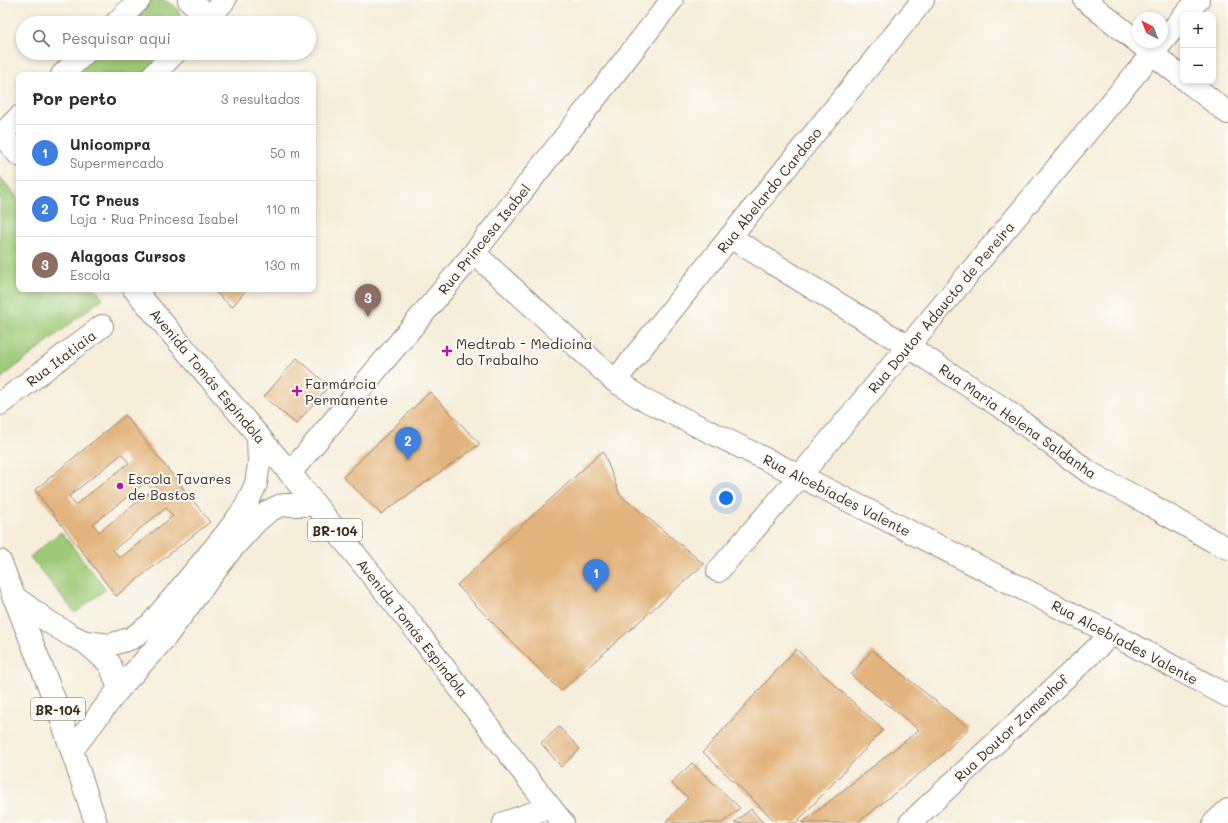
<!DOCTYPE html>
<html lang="pt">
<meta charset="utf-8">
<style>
body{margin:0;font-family:Mali,sans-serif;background:#f7f7f7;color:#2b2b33}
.controls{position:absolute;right:12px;top:12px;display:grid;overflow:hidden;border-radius:8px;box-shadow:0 2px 6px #0003}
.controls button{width:36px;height:36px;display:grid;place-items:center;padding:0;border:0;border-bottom:1px solid #e1e1e2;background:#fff;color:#2b2b33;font:20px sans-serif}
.compass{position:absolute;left:1132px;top:12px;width:36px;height:36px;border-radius:50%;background:#fff;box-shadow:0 2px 6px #0003;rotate:318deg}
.you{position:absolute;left:726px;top:498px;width:14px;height:14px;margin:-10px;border:3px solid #fff;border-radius:50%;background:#1a73e8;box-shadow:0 0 0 6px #1a73e833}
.badge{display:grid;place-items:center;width:26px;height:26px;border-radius:50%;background:#b5179e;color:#fff;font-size:13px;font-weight:700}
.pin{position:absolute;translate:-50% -33px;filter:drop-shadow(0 1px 2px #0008)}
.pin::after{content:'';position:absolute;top:21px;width:14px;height:12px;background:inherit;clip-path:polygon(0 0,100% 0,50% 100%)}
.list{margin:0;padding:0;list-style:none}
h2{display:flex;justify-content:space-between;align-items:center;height:52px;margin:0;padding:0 16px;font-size:17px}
h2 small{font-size:13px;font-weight:400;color:#7c7c81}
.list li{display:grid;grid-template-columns:26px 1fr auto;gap:12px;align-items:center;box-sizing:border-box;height:56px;padding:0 16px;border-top:1px solid #e1e1e2}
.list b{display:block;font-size:15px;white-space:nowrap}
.list p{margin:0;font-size:13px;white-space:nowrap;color:#7c7c81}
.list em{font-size:13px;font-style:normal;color:#7c7c81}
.icon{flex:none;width:22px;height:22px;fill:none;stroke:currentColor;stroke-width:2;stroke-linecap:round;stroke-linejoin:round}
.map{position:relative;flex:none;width:1228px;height:823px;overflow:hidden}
.search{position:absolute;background:#fff;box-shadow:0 2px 6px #0003;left:16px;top:16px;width:300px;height:44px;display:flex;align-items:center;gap:10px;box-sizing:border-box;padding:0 14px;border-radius:22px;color:#7c7c81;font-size:15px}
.panel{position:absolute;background:#fff;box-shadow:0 2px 6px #0003;left:16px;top:72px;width:300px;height:220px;border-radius:8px}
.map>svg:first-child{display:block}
.green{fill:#9eca77;stroke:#6c7a4a}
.building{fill:#e2b37c;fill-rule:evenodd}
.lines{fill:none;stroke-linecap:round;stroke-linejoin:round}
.minor-casing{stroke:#988c7c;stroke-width:24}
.trunk-casing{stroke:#988c7c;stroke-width:24}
.minor{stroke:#fff;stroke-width:22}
.trunk{stroke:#fff;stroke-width:22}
.poi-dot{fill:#b5179e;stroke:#fdfcf7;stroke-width:1.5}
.labels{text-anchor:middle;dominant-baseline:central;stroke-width:4;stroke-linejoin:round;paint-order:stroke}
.shield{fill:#fdfcf7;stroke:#75695f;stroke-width:1}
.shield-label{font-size:13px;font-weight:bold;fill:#3b2a1e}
.street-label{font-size:14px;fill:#3b2a1e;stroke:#fdfcf7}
.poi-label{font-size:14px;fill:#3b2a1e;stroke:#fdfcf7;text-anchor:start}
</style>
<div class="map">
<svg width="1228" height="823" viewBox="0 0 1228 823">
<rect width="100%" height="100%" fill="#fdfcf7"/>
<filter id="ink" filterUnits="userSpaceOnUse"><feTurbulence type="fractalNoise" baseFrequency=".025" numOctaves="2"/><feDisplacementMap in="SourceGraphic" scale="8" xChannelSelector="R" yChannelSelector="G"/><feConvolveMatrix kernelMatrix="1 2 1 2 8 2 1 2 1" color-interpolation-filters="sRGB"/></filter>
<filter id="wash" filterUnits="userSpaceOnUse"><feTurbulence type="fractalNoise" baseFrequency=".012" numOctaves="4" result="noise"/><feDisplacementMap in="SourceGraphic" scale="16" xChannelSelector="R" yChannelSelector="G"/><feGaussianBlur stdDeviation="0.9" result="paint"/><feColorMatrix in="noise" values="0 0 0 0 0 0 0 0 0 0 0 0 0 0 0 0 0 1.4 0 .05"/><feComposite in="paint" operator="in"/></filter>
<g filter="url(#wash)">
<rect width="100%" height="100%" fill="#f6edda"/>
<g class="green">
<path d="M 147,0 L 163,0 L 176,7 L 185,23 L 124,23 Z"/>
<path d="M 94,53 L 163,53 L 142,75 L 72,75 Z"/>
<path d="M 0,177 L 19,199 L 19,289 L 95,289 L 103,298 L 0,379 Z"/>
<path d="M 61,532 L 106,589 L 75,613 L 30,557 Z"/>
</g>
<g id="blocks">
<g class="building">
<path d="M 212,289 L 247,289 L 232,307 Z"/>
<path d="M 297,358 L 329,386 L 296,424 L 264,397 Z"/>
<path d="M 430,392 L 480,444 L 381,514 L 343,477 Z"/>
<path d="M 125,415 L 210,522 L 116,596 L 35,490 ZM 122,454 L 129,463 L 75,505 L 69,496 ZM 146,482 L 153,490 L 99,532 L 93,524 ZM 166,508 L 173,516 L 120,558 L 113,550 Z"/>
<path d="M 603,451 L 620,495 L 704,564 L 561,691 L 489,619 L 457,585 Z"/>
<path d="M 796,649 L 883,730 L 796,823 L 777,823 L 703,752 Z"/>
<path d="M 872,650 L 969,728 L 939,758 L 857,823 L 802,823 L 919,730 L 851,675 Z"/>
<path d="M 559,727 L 580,749 L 561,767 L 541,743 Z"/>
<path d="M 692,763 L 740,808 L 722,823 L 665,823 L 688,798 L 671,783 Z"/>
<path d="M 751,809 L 763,823 L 734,823 Z"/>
</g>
</g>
</g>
<g filter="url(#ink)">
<use href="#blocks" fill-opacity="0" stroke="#988c7c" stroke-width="1"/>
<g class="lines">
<defs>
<g id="minor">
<path d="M 189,0 L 209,17"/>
<path d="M 1085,0 L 1183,78"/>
<path d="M 1185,15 L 1198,0"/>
<path d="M 116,23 L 139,0"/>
<path d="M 204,23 L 225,0"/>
<path d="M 1162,42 L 1183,17"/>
<path d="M 62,75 L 85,53"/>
<path d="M 153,75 L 175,53"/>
<path d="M 1187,81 L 1228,113"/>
<path d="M 1,135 L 19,117"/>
<path d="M 730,237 L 909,347 L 1004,409 L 1090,473 L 1147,503 L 1213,541 L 1228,548"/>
<path d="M 474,253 L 615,381 L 641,398 L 800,476 L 1112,634 L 1228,696"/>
<path d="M 615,381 L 730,237 L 923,0"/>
<path d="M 0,404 L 102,326"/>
<path d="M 290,473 L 474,253 L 672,0"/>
<path d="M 718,571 L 800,476 L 1162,42"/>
<path d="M 504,823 L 550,807"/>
<path d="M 910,823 L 1112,634"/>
<path d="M 1214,823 L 1228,810"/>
</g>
<g id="trunk">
<path d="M 0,133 L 19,155"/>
<path d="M 134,289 L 290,473 L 415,629 L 528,779 L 563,823"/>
<path d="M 0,561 L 58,709 L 96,823"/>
<path d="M 13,596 L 49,622 L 72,636 L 85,642 L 110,645 L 132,638 L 151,624 L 225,535 L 245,508 L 256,484 L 259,464 L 258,435"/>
<path d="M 85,642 L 110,664 L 119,689"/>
<path d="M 72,750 L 119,689 L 164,639 L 230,551 L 255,523 L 269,511 L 279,506 L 286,505 L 315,505"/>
</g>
</defs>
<use href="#minor" class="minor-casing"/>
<use href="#trunk" class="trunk-casing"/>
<use href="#minor" class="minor"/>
<use href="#trunk" class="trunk"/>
</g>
</g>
<g class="poi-dot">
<path d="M445 345h4v4h4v4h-4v4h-4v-4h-4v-4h4z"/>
<path d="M295 385h4v4h4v4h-4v4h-4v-4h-4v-4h4z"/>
<circle cx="120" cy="486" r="4"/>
</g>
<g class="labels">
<g class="shield">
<rect x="308" y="519" width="54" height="22" rx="3"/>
<rect x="31" y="698" width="54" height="22" rx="3"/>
</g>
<g class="shield-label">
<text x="335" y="530">BR-104</text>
<text x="58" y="709">BR-104</text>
</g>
<g class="street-label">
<text transform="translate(769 190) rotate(-51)">Rua Abelardo Cardoso</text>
<text transform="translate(484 239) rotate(-51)">Rua Princesa Isabel</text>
<text transform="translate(941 307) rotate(-50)">Rua Doutor Adaucto de Pereira</text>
<text transform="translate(61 358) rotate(-37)">Rua Itatiaia</text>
<text transform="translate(208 376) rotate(50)">Avenida Tomás Espíndola</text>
<text transform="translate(1018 421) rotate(35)">Rua Maria Helena Saldanha</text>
<text transform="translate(837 495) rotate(27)">Rua Alcebíades Valente</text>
<text transform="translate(413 628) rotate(52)">Avenida Tomás Espíndola</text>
<text transform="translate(1125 642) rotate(28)">Rua Alcebíades Valente</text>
<text transform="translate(1011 728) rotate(-43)">Rua Doutor Zamenhof</text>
</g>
<g class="poi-label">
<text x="456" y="343">Medtrab - Medicina<tspan x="456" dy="16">do Trabalho</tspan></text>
<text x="305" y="383">Farmárcia<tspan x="305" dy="16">Permanente</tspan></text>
<text x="128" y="478">Escola Tavares<tspan x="128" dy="16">de Bastos</tspan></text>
</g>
</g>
</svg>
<div class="controls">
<button>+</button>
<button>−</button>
</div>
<svg class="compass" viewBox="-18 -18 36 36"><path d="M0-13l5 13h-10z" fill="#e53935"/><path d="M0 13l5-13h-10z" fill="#7c7c81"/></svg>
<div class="you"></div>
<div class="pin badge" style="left:596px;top:592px;background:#3f7fe0">1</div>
<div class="pin badge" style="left:408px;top:460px;background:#3f7fe0">2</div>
<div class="pin badge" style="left:368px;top:317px;background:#8d6e63">3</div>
<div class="search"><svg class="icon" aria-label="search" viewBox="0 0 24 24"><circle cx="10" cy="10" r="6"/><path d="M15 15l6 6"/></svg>Pesquisar aqui</div>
<section class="panel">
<h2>Por perto<small>3 resultados</small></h2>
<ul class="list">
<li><span class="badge" style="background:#3f7fe0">1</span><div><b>Unicompra</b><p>Supermercado</p></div><em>50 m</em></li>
<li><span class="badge" style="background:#3f7fe0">2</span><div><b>TC Pneus</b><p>Loja · Rua Princesa Isabel</p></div><em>110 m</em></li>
<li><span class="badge" style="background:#8d6e63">3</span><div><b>Alagoas Cursos</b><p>Escola</p></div><em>130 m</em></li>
</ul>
</section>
</div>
